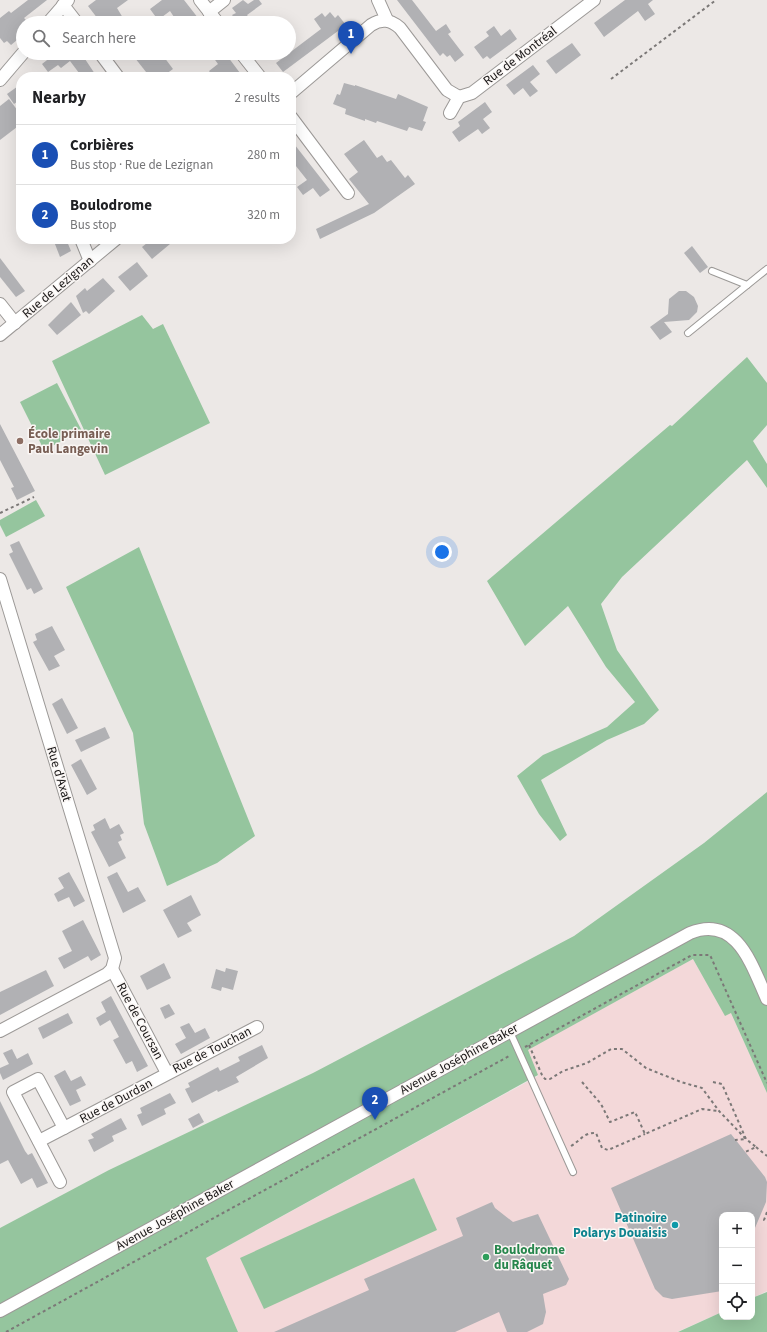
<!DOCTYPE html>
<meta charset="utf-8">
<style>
body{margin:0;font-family:"Source Sans 3",sans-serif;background:#f6f6f6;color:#202124}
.controls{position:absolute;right:12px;bottom:12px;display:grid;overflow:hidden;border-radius:8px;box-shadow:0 4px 16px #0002}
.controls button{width:36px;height:36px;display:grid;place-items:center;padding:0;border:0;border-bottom:1px solid #e0e0e0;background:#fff;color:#202124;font:20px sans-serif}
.you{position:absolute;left:442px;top:552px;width:14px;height:14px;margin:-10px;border:3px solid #fff;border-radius:50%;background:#1a73e8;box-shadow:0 0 0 6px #1a73e833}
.badge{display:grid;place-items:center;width:26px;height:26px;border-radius:50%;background:#111827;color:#fff;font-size:13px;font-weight:700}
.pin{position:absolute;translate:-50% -33px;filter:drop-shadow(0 1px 2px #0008)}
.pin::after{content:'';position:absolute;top:21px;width:14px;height:12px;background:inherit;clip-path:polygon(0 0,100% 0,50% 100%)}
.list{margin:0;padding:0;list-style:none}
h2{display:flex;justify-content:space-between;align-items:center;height:52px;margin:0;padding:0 16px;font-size:17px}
h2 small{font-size:13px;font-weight:400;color:#757577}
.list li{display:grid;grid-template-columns:26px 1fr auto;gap:12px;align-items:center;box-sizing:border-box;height:60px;padding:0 16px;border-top:1px solid #e0e0e0}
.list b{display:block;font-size:15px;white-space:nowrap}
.list p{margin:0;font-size:13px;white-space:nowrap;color:#757577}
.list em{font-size:13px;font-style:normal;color:#757577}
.icon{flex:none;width:22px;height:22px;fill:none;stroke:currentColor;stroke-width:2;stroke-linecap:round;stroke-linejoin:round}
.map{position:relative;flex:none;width:767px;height:1332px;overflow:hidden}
.search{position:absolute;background:#fff;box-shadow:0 4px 16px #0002;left:16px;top:16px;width:280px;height:44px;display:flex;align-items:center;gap:10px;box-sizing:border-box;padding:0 14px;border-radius:22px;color:#757577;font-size:15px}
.panel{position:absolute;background:#fff;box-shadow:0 4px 16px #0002;left:16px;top:72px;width:280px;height:172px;border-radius:16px}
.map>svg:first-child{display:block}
.commercial{fill:#f3d8d9}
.green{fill:#95c59e}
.building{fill:#b1b1b4}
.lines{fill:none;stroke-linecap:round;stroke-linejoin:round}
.service-casing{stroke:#9c9997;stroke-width:8}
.minor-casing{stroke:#9c9997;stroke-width:14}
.path{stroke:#7b7877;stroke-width:2;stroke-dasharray:3 3;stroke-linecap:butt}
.service{stroke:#fff;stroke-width:6}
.minor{stroke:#fff;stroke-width:12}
.education-dot{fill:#8d6e63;stroke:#faf6f4;stroke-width:1.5}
.culture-dot{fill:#0f9aa8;stroke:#faf6f4;stroke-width:1.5}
.leisure-dot{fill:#2e9e5b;stroke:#faf6f4;stroke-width:1.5}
.labels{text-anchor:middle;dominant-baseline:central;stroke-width:3;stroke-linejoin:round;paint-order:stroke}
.street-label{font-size:13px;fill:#181616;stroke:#faf6f4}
.education-label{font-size:13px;font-weight:bold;fill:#785e54;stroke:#faf6f4;text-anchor:start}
.culture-label{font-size:13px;font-weight:bold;fill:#0d838f;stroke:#faf6f4;text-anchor:end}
.leisure-label{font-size:13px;font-weight:bold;fill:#27864d;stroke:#faf6f4;text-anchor:start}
</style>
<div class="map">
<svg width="767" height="1332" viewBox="0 0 767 1332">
<rect width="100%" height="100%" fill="#ece8e6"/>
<path class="commercial" d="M 693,959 L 725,1015 L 731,1013 L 767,1093 L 767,1291 L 752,1298 L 752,1215 L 722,1215 L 722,1312 L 677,1332 L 238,1332 L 206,1258 L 538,1076 L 527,1050 Z"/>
<g class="green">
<path d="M 142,315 L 153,329 L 163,324 L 210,423 L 105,475 L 52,361 Z"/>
<path d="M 747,357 L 767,383 L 767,425 L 753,441 L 767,464 L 767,488 L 747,460 L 622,577 L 601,604 L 617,650 L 659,710 L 644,724 L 607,740 L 541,780 L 567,835 L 560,841 L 539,814 L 517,776 L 543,755 L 607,727 L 635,702 L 606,667 L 568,606 L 525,646 L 487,581 L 670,425 L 672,426 Z"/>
<path d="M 57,383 L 82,431 L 44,450 L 20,402 Z"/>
<path d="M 36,500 L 45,516 L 6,537 L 0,525 L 0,520 Z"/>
<path d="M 139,547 L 255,836 L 217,863 L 167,886 L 144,824 L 133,733 L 66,587 Z"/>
<path d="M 767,792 L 767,1093 L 731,1013 L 725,1016 L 693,959 L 528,1050 L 538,1075 L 206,1258 L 238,1332 L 0,1332 L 0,1228 L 109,1170 L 313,1073 L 574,936 L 704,843 Z"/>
<path d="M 414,1178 L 437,1230 L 264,1309 L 240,1258 Z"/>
<path d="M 767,1292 L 767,1332 L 678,1332 L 722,1312 L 722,1317 L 752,1317 L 752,1298 Z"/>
</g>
<g class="building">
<path d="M 28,0 L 47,0 L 24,18 L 29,23 L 23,23 L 23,35 L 11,45 L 7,41 L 4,43 L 0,38 L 0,18 L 9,11 L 11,13 Z"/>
<path d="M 96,0 L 128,0 L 117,8 L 126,23 L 101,23 L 88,6 Z"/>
<path d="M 162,0 L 184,0 L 202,23 L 178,23 L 170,11 L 158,20 L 150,9 Z"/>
<path d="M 243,0 L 248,4 L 254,0 L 259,0 L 262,4 L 247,15 L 253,23 L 238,23 L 232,15 L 236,13 L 232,8 Z"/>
<path d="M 397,0 L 412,0 L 436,31 L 446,24 L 451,32 L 448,34 L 464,55 L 455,62 L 450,55 L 447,57 L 443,53 L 440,56 Z"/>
<path d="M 625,0 L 653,0 L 648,4 L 655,14 L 645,21 L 638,11 L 604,37 L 594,23 Z"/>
<path d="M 330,12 L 335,18 L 338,15 L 346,25 L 283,72 L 276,63 L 321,29 L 314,19 L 322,13 L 325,17 Z"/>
<path d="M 494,26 L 501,36 L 510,29 L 517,39 L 490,59 L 487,56 L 483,59 L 474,47 L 489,36 L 486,32 Z"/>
<path d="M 572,43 L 581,55 L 556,74 L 546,61 Z"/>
<path d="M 56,53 L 81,53 L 97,77 L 82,77 L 70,61 L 61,68 L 58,65 L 48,72 L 42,64 Z"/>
<path d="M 131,53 L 161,53 L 173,69 L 162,77 L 150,77 Z"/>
<path d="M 210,53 L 225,53 L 243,77 L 228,77 L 224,72 L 218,77 L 213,77 L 209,71 L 218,64 Z"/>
<path d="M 533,65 L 540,74 L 530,82 L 538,91 L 530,97 L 523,88 L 514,95 L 506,85 Z"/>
<path d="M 344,83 L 355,86 L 355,85 L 396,99 L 398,94 L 428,107 L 423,121 L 426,122 L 422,131 L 409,127 L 407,131 L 377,121 L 376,123 L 365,119 L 365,121 L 345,114 L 346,109 L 333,104 L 337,94 L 340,95 Z"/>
<path d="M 21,84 L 21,99 L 14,104 L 7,94 Z"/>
<path d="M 9,99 L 21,115 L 21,124 L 0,140 L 0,106 Z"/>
<path d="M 485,102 L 492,112 L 483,119 L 490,128 L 482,134 L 478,129 L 459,142 L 452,132 L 460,126 L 458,122 Z"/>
<path d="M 291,140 L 330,190 L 320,197 L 313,188 L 303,195 L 297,187 L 307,180 L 292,161 L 291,162 Z"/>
<path d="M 364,140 L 377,158 L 382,155 L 387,162 L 391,160 L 405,178 L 408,175 L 415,184 L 374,213 L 320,239 L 316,229 L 369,204 L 349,179 L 358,172 L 344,154 Z"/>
<path d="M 53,239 L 66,239 L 71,251 L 60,257 Z"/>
<path d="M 152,239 L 176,239 L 152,259 L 142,247 Z"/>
<path d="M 692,246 L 708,267 L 700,273 L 684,253 Z"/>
<path d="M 0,258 L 25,291 L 16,297 L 0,277 Z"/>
<path d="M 137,262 L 148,276 L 130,291 L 118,277 Z"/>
<path d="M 103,278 L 115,291 L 89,314 L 86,311 L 83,313 L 76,296 L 85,288 L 87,291 Z"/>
<path d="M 679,291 L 686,291 L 694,297 L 698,306 L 697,312 L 689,320 L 664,322 L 672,332 L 660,340 L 650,327 L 668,314 L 669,299 Z"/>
<path d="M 71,302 L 81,315 L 57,335 L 48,325 Z"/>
<path d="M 0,424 L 35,491 L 17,500 L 11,488 L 14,487 L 0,460 Z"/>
<path d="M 19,541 L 43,589 L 34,594 L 31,588 L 27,590 L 9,554 L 13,552 L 10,545 Z"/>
<path d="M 52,626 L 65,650 L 54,656 L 60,666 L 49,671 L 33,642 L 37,640 L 35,634 Z"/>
<path d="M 62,698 L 78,728 L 67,734 L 52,704 Z"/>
<path d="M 105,727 L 110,738 L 81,752 L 75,740 Z"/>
<path d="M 81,759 L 97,789 L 87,795 L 71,765 Z"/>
<path d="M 105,818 L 110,829 L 119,824 L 124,833 L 120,835 L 122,840 L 118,842 L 126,858 L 109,867 L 91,832 L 95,830 L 93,825 Z"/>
<path d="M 69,872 L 85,901 L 74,907 L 69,897 L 58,902 L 54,894 L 64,888 L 58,878 Z"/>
<path d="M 117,872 L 128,892 L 138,887 L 146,901 L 123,913 L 107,877 Z"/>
<path d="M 191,895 L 201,915 L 187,923 L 192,931 L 178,938 L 163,910 Z"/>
<path d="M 83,920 L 101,955 L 91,961 L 88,956 L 64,969 L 58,958 L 72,951 L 62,931 Z"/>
<path d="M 164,963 L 171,978 L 147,990 L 140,976 Z"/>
<path d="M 226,968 L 238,971 L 233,990 L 222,987 L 221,991 L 211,988 L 216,969 L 225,972 Z"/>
<path d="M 46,970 L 54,986 L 0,1015 L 0,992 Z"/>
<path d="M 111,996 L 148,1066 L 137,1072 L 132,1061 L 126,1064 L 113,1040 L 119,1037 L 110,1020 L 100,1026 L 96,1018 L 106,1012 L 101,1002 Z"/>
<path d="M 169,1004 L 175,1014 L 165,1019 L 160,1008 Z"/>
<path d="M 68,1013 L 73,1023 L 43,1039 L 38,1028 Z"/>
<path d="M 189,1023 L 195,1033 L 205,1028 L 210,1038 L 181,1054 L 175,1044 L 186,1038 L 180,1027 Z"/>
<path d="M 262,1045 L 268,1058 L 236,1077 L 239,1082 L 218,1092 L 217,1090 L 192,1103 L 185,1089 L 190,1087 L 188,1083 L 218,1067 L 220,1071 L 240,1061 L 238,1057 Z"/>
<path d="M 12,1049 L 17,1059 L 28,1053 L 33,1064 L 3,1080 L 0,1073 L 0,1068 L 9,1064 L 3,1053 Z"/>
<path d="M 65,1070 L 71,1081 L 81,1076 L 86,1085 L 76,1090 L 81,1101 L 70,1106 L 54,1076 Z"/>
<path d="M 170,1093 L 176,1103 L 164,1109 L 166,1114 L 142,1126 L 137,1115 L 142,1113 L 140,1108 Z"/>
<path d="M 0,1101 L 25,1151 L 28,1155 L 32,1153 L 48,1183 L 37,1188 L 32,1178 L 21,1184 L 8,1160 L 0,1164 Z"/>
<path d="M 199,1113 L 204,1122 L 193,1128 L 188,1119 Z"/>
<path d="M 121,1118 L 127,1129 L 112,1136 L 114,1141 L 94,1152 L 88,1140 L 94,1138 L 91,1134 Z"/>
<path d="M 731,1134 L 765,1177 L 767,1182 L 766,1202 L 752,1235 L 752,1215 L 722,1215 L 722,1291 L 672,1299 L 663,1297 L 655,1289 L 611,1188 Z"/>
<path d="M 492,1202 L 495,1208 L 513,1222 L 538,1214 L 569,1279 L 566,1285 L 543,1294 L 546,1312 L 543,1324 L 527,1332 L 507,1332 L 499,1312 L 455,1332 L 274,1332 L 369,1290 L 364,1279 L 463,1236 L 456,1218 Z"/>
</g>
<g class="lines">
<defs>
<g id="service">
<path d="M 712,271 L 747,285"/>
<path d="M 688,333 L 767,269"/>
<path d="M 510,1032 L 573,1172"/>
</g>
<g id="minor">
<path d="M 200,0 L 218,23"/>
<path d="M 378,0 L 387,20"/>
<path d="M 63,5 L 77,23"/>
<path d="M 209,12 L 224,0"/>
<path d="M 48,23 L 68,0"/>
<path d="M 100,53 L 118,77"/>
<path d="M 241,53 L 260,77"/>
<path d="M 0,80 L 23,53"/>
<path d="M 291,93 L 371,25 C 382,18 391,20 400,28 L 447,90 L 459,97"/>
<path d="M 450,113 L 459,97 L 472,93 L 594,0"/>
<path d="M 291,117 L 348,193"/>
<path d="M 81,239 L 90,261"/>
<path d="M 0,304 L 15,323"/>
<path d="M 0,335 L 116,239"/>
<path d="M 0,579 L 115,958 L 112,969 L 107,974 L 0,1031"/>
<path d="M 112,969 L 167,1073"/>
<path d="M 39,1141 L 64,1128"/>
<path d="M 60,1182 L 13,1092 L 38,1079 L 64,1128 L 257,1027"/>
<path d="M 0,1311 L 690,933 C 737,914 752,966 767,999"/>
</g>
</defs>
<use href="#service" class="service-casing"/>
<use href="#minor" class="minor-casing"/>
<g class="path">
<path d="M 611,79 L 716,0"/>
<path d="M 0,513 L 34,497"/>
<path d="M 529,1045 L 542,1075 L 545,1079 L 550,1079 L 563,1071 L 587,1063 L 611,1049 L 622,1049 L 646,1068 L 681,1082 L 702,1088 L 719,1111 L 746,1139 L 735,1140"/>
<path d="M 525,1047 L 692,955 L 710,955 L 767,1083"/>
<path d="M 582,1082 L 601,1104 L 610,1122 L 635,1112 L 645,1134 L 702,1109 L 718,1111"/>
<path d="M 713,1082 L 722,1084 L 746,1139 L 756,1147 L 745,1152"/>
<path d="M 571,1146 C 580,1141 584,1132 596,1133 L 602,1148 L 608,1150 L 645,1134"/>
<path d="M 756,1147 L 767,1156"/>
<path d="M 767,1212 L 764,1220 L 767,1221"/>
<path d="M 6,1332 L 511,1055"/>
</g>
<use href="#service" class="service"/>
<use href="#minor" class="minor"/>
</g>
<circle class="education-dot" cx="20" cy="441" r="4"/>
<circle class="culture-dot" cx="675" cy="1225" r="4"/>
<circle class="leisure-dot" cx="486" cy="1257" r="4"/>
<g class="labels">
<g class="street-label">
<text transform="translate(520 56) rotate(-37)">Rue de Montréal</text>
<text transform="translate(58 287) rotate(-40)">Rue de Lezignan</text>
<text transform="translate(59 774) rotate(73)">Rue d'Axat</text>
<text transform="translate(140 1021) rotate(62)">Rue de Coursan</text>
<text transform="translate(212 1050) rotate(-27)">Rue de Touchan</text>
<text transform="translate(459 1059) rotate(-29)">Avenue Joséphine Baker</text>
<text transform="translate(116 1101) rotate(-28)">Rue de Durdan</text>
<text transform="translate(175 1215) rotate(-29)">Avenue Joséphine Baker</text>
</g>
<g class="education-label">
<text x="28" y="434">École primaire<tspan x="28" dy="15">Paul Langevin</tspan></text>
</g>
<g class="culture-label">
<text x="667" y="1218">Patinoire<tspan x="667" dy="15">Polarys Douaisis</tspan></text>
</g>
<g class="leisure-label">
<text x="494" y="1250">Boulodrome<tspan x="494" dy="15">du Râquet</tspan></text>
</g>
</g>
</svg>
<div class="controls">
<button>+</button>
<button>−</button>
<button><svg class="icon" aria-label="locate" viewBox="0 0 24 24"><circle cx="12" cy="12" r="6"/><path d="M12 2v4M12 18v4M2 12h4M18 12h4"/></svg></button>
</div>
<div class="you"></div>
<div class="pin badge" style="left:351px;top:54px;background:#1a4fb4">1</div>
<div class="pin badge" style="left:375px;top:1120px;background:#1a4fb4">2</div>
<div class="search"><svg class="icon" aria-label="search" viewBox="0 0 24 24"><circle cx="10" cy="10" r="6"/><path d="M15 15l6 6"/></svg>Search here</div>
<section class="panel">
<h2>Nearby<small>2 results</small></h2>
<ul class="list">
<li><span class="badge" style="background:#1a4fb4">1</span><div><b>Corbières</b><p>Bus stop · Rue de Lezignan</p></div><em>280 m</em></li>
<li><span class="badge" style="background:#1a4fb4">2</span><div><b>Boulodrome</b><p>Bus stop</p></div><em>320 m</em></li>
</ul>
</section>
</div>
